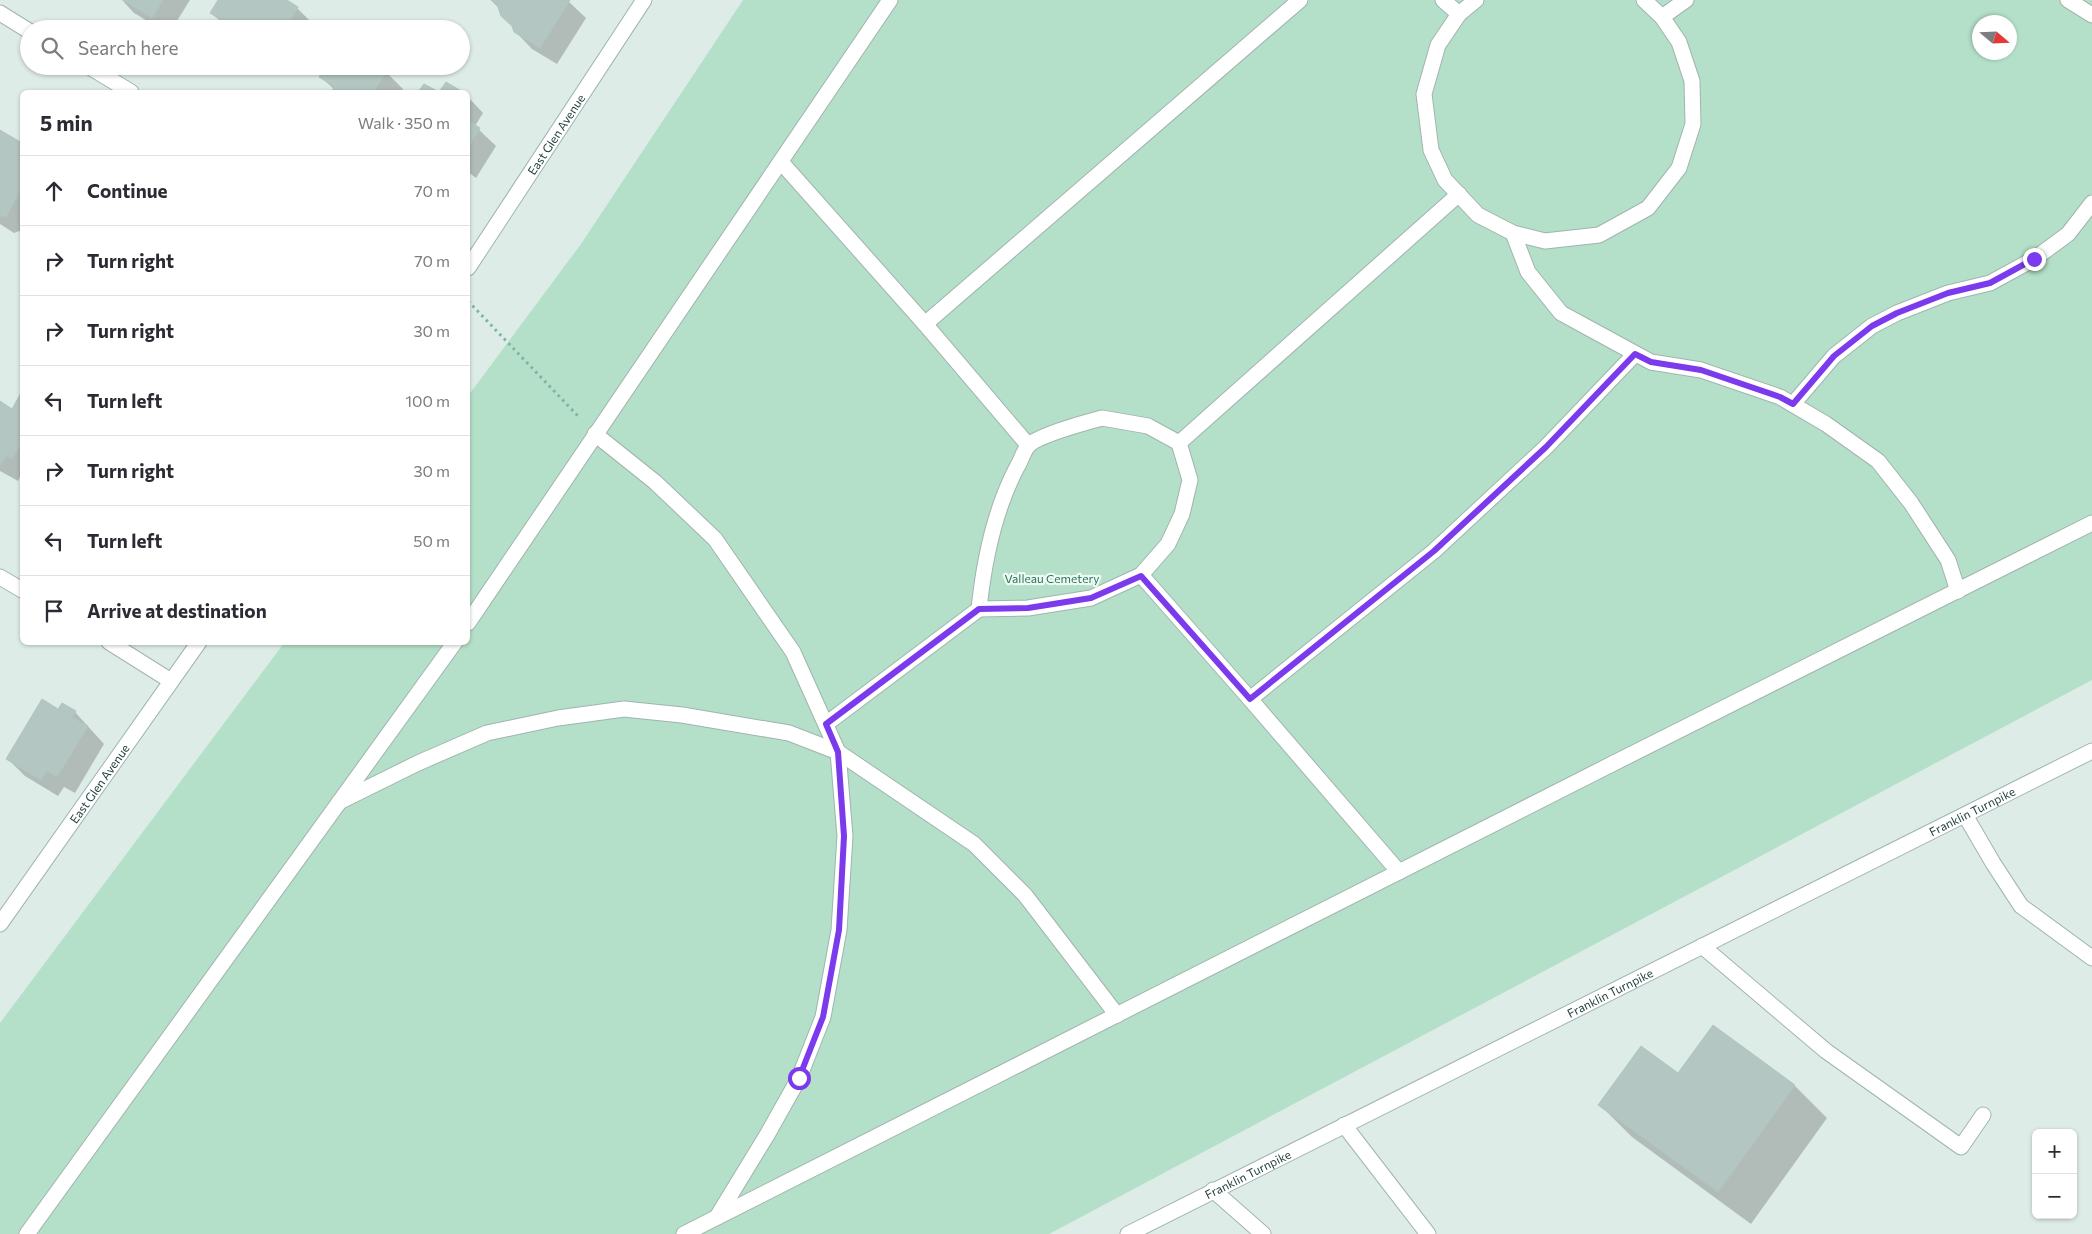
<!DOCTYPE html>
<meta charset="utf-8">
<style>
body{margin:0;font-family:Commissioner,sans-serif;background:#f7f7f7;color:#2b2b33}
.controls{position:absolute;right:15px;bottom:15px;display:grid;overflow:hidden;border-radius:8px;box-shadow:0 1px 4px #0004}
.controls button{width:45px;height:45px;display:grid;place-items:center;padding:0;border:0;border-bottom:1px solid #e1e1e2;background:#fff;color:#2b2b33;font:25px sans-serif}
.compass{position:absolute;left:1972px;top:15px;width:45px;height:45px;border-radius:50%;background:#fff;box-shadow:0 1px 4px #0004;rotate:109deg}
.stop{position:absolute;width:15px;height:15px;margin:-11px;border:4px solid #7c3aed;border-radius:50%;background:#fff}
.stop.end{background:#7c3aed;border-color:#fff;box-shadow:0 1px 5px #0008}
.list{margin:0;padding:0;list-style:none}
h2{display:flex;justify-content:space-between;align-items:center;height:65px;margin:0;padding:0 20px;font-size:21px}
h2 small{font-size:16px;font-weight:400;color:#7c7c81}
.list li{display:grid;grid-template-columns:32px 1fr auto;gap:15px;align-items:center;box-sizing:border-box;height:70px;padding:0 20px;border-top:1px solid #e1e1e2}
.list b{display:block;font-size:19px;white-space:nowrap}
.list em{font-size:16px;font-style:normal;color:#7c7c81}
.icon{flex:none;width:28px;height:28px;fill:none;stroke:currentColor;stroke-width:2;stroke-linecap:round;stroke-linejoin:round}
.map{position:relative;flex:none;width:2092px;height:1234px;overflow:hidden}
.search{position:absolute;background:#fff;box-shadow:0 1px 4px #0004;left:20px;top:20px;width:450px;height:55px;display:flex;align-items:center;gap:12px;box-sizing:border-box;padding:0 18px;border-radius:28px;color:#7c7c81;font-size:19px}
.panel{position:absolute;background:#fff;box-shadow:0 1px 4px #0004;left:20px;top:90px;width:450px;height:555px;border-radius:8px}
.map>svg:first-child{display:block}
.green{fill:#b4dfc8;fill-rule:evenodd}
.shadow{fill:#0003}
.building{fill:#b3c6c2;stroke:#b0c6c1}
.lines{fill:none;stroke-linecap:round;stroke-linejoin:round}
.service-casing{stroke:#a1b4b0;stroke-width:17}
.minor-casing{stroke:#a1b4b0;stroke-width:17}
.tertiary-casing{stroke:#a1b4b0;stroke-width:17}
.path{stroke:#7bb3ab;stroke-width:3;stroke-dasharray:2.5 4;stroke-linecap:butt}
.service{stroke:#fff;stroke-width:15}
.minor{stroke:#fff;stroke-width:15}
.tertiary{stroke:#fff;stroke-width:15}
.route{stroke:#7c3aed;stroke-width:6}
.labels{text-anchor:middle;dominant-baseline:central;stroke-width:4.5;stroke-linejoin:round;paint-order:stroke}
.street-label{font-size:12px;fill:#1e3d3a;stroke:#eff8f5}
.park-label{font-size:12px;fill:#247854;stroke:#eff8f5}
</style>
<div class="map">
<svg width="2092" height="1234" viewBox="0 0 2092 1234">
<rect width="100%" height="100%" fill="#deece8"/>
<path class="green" d="M 743,0 L 2092,0 L 2092,680 L 1049,1234 L 0,1234 L 0,1023 L 284,643 L 468,642 L 468,396 L 581,244 ZM 1980,22 L 2010,22 L 2010,52 L 1980,52 Z"/>
<g class="shadow">
<path d="M 122,0 L 190,0 L 172,29 L 161,29 L 134,13 Z"/>
<path d="M 220,0 L 284,0 L 297,8 L 314,25 L 312,29 L 228,29 L 212,13 Z"/>
<path d="M 493,0 L 567,0 L 586,18 L 557,64 L 532,49 L 515,31 L 499,6 Z"/>
<path d="M 322,66 L 377,66 L 386,72 L 403,89 L 401,92 L 337,92 L 321,77 L 326,70 Z"/>
<path d="M 468,97 L 483,113 L 475,126 L 496,146 L 476,178 L 468,172 Z"/>
<path d="M 0,131 L 22,144 L 22,233 L 19,231 L 14,233 L 0,224 Z"/>
<path d="M 22,393 L 22,473 L 18,481 L 0,471 L 0,403 L 12,410 Z"/>
<path d="M 58,711 L 75,712 L 104,744 L 75,793 L 64,787 L 58,796 L 25,776 L 8,759 Z"/>
<path d="M 1714,1026 L 1795,1086 L 1827,1118 L 1751,1224 L 1632,1137 L 1600,1105 L 1678,1075 Z"/>
</g>
<g class="building">
<path d="M 123,0 L 163,0 L 152,18 Z"/>
<path d="M 218,0 L 287,0 L 298,7 L 285,29 L 235,29 L 210,13 Z"/>
<path d="M 491,0 L 570,0 L 540,48 L 514,32 L 512,26 L 501,16 L 498,7 Z"/>
<path d="M 326,66 L 379,66 L 387,71 L 373,92 L 336,92 L 332,90 L 335,87 L 319,77 Z"/>
<path d="M 446,82 L 463,92 L 439,92 Z"/>
<path d="M 424,84 L 439,92 L 418,92 Z"/>
<path d="M 468,120 L 480,128 L 468,148 Z"/>
<path d="M 0,130 L 22,143 L 22,188 L 6,217 L 0,216 Z"/>
<path d="M 22,391 L 22,442 L 12,459 L 6,456 L 0,465 L 0,401 L 12,409 Z"/>
<path d="M 42,699 L 58,709 L 62,703 L 76,711 L 72,717 L 88,726 L 57,777 L 47,771 L 41,780 L 6,759 Z"/>
<path d="M 1713,1025 L 1795,1085 L 1718,1192 L 1598,1105 L 1641,1046 L 1678,1073 Z"/>
</g>
<g class="lines">
<defs>
<g id="service">
<path d="M 1443,0 L 1459,14"/>
<path d="M 1476,0 L 1459,14 L 1438,45 L 1424,94 L 1431,150 L 1445,180 L 1478,215 L 1513,233 L 1545,241 L 1599,235 L 1648,208 L 1679,168 L 1693,124 L 1692,81 L 1679,42 L 1662,17 L 1644,0"/>
<path d="M 2068,0 L 2092,15"/>
<path d="M 1662,17 L 1686,0"/>
<path d="M 781,162 L 925,324 L 1028,445"/>
<path d="M 1513,233 L 1528,272 L 1561,313 L 1651,362 L 1701,370 L 1780,397 L 1826,424 L 1878,461 L 1911,503 L 1948,560 L 1958,591"/>
<path d="M 925,324 L 1300,0"/>
<path d="M 1793,404 L 1834,356 L 1872,326 L 1897,313 L 1948,293 L 1990,283 L 2034,259 L 2068,234 L 2092,203"/>
<path d="M 1102,418 L 1148,426 L 1179,443 L 1190,480 L 1182,514 L 1168,544 L 1141,575 L 1091,598 L 1028,608 L 979,609 C 984,560 994,511 1017,467 C 1021,461 1023,452 1028,446 C 1036,436 1087,422 1102,418 Z"/>
<path d="M 595,434 L 655,482 L 715,539 L 793,652 L 838,752 L 845,836 L 839,930 L 823,1017 L 799,1078 L 767,1135 L 717,1217"/>
<path d="M 1179,443 L 1459,194"/>
<path d="M 1141,575 L 1250,699 L 1399,872"/>
<path d="M 468,623 L 890,0"/>
<path d="M 1250,699 L 1434,551 L 1546,447 L 1635,354"/>
<path d="M 826,724 L 979,609"/>
<path d="M 339,802 L 418,763 L 487,733 L 558,718 L 624,709 L 682,715 L 789,733 L 838,752 L 974,844 L 1025,895 L 1117,1015"/>
<path d="M 1965,815 L 1993,863 L 2021,906 L 2092,958"/>
<path d="M 1702,946 L 1826,1051 L 1961,1147 L 1983,1115"/>
<path d="M 1344,1125 L 1428,1234"/>
<path d="M 1213,1190 L 1263,1234"/>
<path d="M 27,1234 L 455,642"/>
<path d="M 684,1234 L 1612,764 L 2092,523"/>
</g>
<g id="minor">
<path d="M 0,13 L 29,31"/>
<path d="M 88,66 L 131,92"/>
<path d="M 0,577 L 22,590"/>
<path d="M 109,642 L 171,681"/>
</g>
<g id="tertiary">
<path id="s1" d="M 468,268 L 644,0"/>
<path id="s2" d="M 0,924 L 199,642"/>
<path id="s3" d="M 1128,1234 L 2092,751"/>
</g>
</defs>
<use href="#service" class="service-casing"/>
<use href="#minor" class="minor-casing"/>
<use href="#tertiary" class="tertiary-casing"/>
<path class="path" d="M 468,301 L 578,416"/>
<use href="#service" class="service"/>
<use href="#minor" class="minor"/>
<use href="#tertiary" class="tertiary"/>
</g>
<g class="lines">
<path class="route" d="M 799,1078 L 823,1017 L 839,930 L 844,836 L 838,752 L 826,724 L 979,609 L 1028,608 L 1091,598 L 1141,576 L 1250,699 L 1434,551 L 1546,447 L 1635,354 L 1651,362 L 1701,370 L 1780,397 L 1793,404 L 1834,356 L 1872,326 L 1897,313 L 1948,293 L 1990,283 L 2034,259"/>
</g>
<g class="labels">
<g class="street-label">
<text stroke="none"><textPath href="#s1" startOffset="160">East Glen Avenue</textPath></text>
<text stroke="none"><textPath href="#s2" startOffset="172">East Glen Avenue</textPath></text>
<text stroke="none"><textPath href="#s3" startOffset="944">Franklin Turnpike</textPath></text>
<text stroke="none"><textPath href="#s3" startOffset="539">Franklin Turnpike</textPath></text>
<text stroke="none"><textPath href="#s3" startOffset="134">Franklin Turnpike</textPath></text>
</g>
<g class="park-label">
<text x="1052" y="578">Valleau Cemetery</text>
</g>
</g>
</svg>
<div class="controls">
<button>+</button>
<button>−</button>
</div>
<svg class="compass" viewBox="-18 -18 36 36"><path d="M0-13l5 13h-10z" fill="#e53935"/><path d="M0 13l5-13h-10z" fill="#7c7c81"/></svg>
<div class="stop" style="left:799px;top:1078px"></div>
<div class="stop end" style="left:2034px;top:259px"></div>
<div class="search"><svg class="icon" aria-label="search" viewBox="0 0 24 24"><circle cx="10" cy="10" r="6"/><path d="M15 15l6 6"/></svg>Search here</div>
<section class="panel">
<h2>5 min<small>Walk · 350 m</small></h2>
<ul class="list">
<li><svg class="icon" aria-label="ahead" viewBox="0 0 24 24"><path d="M12 20V5M6 11l6-6 6 6"/></svg><div><b>Continue</b></div><em>70 m</em></li>
<li><svg class="icon" aria-label="right" viewBox="0 0 24 24"><path d="M7 20v-9h11M14 6l5 5-5 5"/></svg><div><b>Turn right</b></div><em>70 m</em></li>
<li><svg class="icon" aria-label="right" viewBox="0 0 24 24"><path d="M7 20v-9h11M14 6l5 5-5 5"/></svg><div><b>Turn right</b></div><em>30 m</em></li>
<li><svg class="icon" aria-label="left" viewBox="0 0 24 24"><path d="M17 20v-9H6M10 6l-5 5 5 5"/></svg><div><b>Turn left</b></div><em>100 m</em></li>
<li><svg class="icon" aria-label="right" viewBox="0 0 24 24"><path d="M7 20v-9h11M14 6l5 5-5 5"/></svg><div><b>Turn right</b></div><em>30 m</em></li>
<li><svg class="icon" aria-label="left" viewBox="0 0 24 24"><path d="M17 20v-9H6M10 6l-5 5 5 5"/></svg><div><b>Turn left</b></div><em>50 m</em></li>
<li><svg class="icon" aria-label="arrive" viewBox="0 0 24 24"><path d="M6 21V4h12l-3 4 3 4H6"/></svg><div><b>Arrive at destination</b></div></li>
</ul>
</section>
</div>
